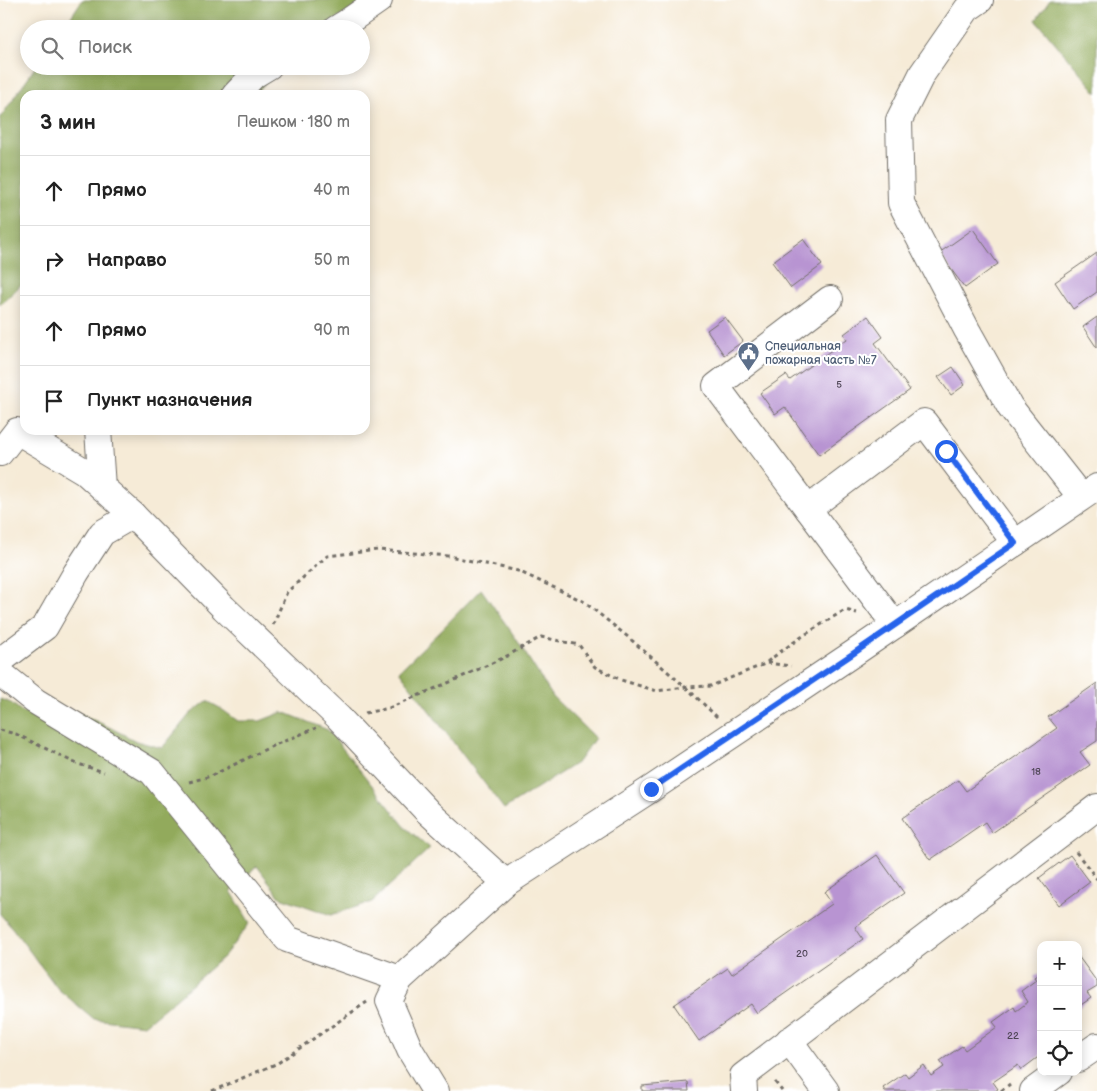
<!DOCTYPE html>
<html lang="ru">
<meta charset="utf-8">
<style>
body{margin:0;font-family:"Balsamiq Sans",sans-serif;background:#f6f6f6;color:#222}
.controls{position:absolute;right:15px;bottom:15px;display:grid;overflow:hidden;border-radius:10px;box-shadow:0 2px 12px #0003}
.controls button{width:45px;height:45px;display:grid;place-items:center;padding:0;border:0;border-bottom:1px solid #e0e0e0;background:#fff;color:#222;font:25px sans-serif}
.stop{position:absolute;width:15px;height:15px;margin:-11px;border:4px solid #2563eb;border-radius:50%;background:#fff}
.stop.end{background:#2563eb;border-color:#fff;box-shadow:0 1px 5px #0008}
.list{margin:0;padding:0;list-style:none}
h2{display:flex;justify-content:space-between;align-items:center;height:65px;margin:0;padding:0 20px;font-size:21px}
h2 small{font-size:16px;font-weight:400;color:#767676}
.list li{display:grid;grid-template-columns:32px 1fr auto;gap:15px;align-items:center;box-sizing:border-box;height:70px;padding:0 20px;border-top:1px solid #e0e0e0}
.list b{display:block;font-size:19px;white-space:nowrap}
.list em{font-size:16px;font-style:normal;color:#767676}
.icon{flex:none;width:28px;height:28px;fill:none;stroke:currentColor;stroke-width:2;stroke-linecap:round;stroke-linejoin:round}
.map{position:relative;flex:none;width:1097px;height:1091px;overflow:hidden}
.search{position:absolute;background:#fff;box-shadow:0 2px 12px #0003;left:20px;top:20px;width:350px;height:55px;display:flex;align-items:center;gap:12px;box-sizing:border-box;padding:0 18px;border-radius:28px;color:#767676;font-size:19px}
.panel{position:absolute;background:#fff;box-shadow:0 2px 12px #0003;left:20px;top:90px;width:350px;height:345px;border-radius:15px}
.map>svg:first-child{display:block}
.forest{fill:#92aa5b;stroke:#5e6a43}
.building{fill:#b894d2}
.lines{fill:none;stroke-linecap:round;stroke-linejoin:round}
.minor-casing{stroke:#726e67;stroke-width:28}
.path{stroke:#726e67;stroke-width:3;stroke-dasharray:4 4;stroke-linecap:butt}
.minor{stroke:#fff;stroke-width:26}
.route{stroke:#2563eb;stroke-width:6}
.labels{text-anchor:middle;dominant-baseline:central;stroke-width:4;stroke-linejoin:round;paint-order:stroke}
.number-label{font-size:10px;fill:#4e4555}
.service-label{font-size:12px;fill:#4e5e75;stroke:#fff;text-anchor:start}
</style>
<div class="map">
<svg width="1097" height="1091" viewBox="0 0 1097 1091">
<rect width="100%" height="100%" fill="#fff"/>
<filter id="ink" filterUnits="userSpaceOnUse"><feTurbulence type="fractalNoise" baseFrequency=".02" numOctaves="2"/><feDisplacementMap in="SourceGraphic" scale="10" xChannelSelector="R" yChannelSelector="G"/><feConvolveMatrix kernelMatrix="1 2 1 2 8 2 1 2 1" color-interpolation-filters="sRGB"/></filter>
<filter id="wash" filterUnits="userSpaceOnUse"><feTurbulence type="fractalNoise" baseFrequency=".0096" numOctaves="4" result="noise"/><feDisplacementMap in="SourceGraphic" scale="20" xChannelSelector="R" yChannelSelector="G"/><feGaussianBlur stdDeviation="1.12" result="paint"/><feColorMatrix in="noise" values="0 0 0 0 0 0 0 0 0 0 0 0 0 0 0 0 0 1.4 0 .05"/><feComposite in="paint" operator="in"/></filter>
<g filter="url(#wash)">
<rect width="100%" height="100%" fill="#f6ebd7"/>
<g class="forest">
<path d="M 82,0 L 367,0 L 360,4 L 322,29 L 63,29 Z"/>
<path d="M 1050,0 L 1097,0 L 1097,93 L 1036,20 Z"/>
<path d="M 36,66 L 279,66 L 255,95 L 25,95 L 25,281 L 0,305 L 0,118 Z"/>
<path d="M 481,589 L 515,637 L 553,697 L 595,738 L 578,762 L 504,809 L 399,671 L 442,629 Z"/>
<path d="M 0,699 L 11,703 L 24,713 L 32,705 L 77,712 L 111,728 L 136,741 L 162,748 L 190,714 L 207,701 L 220,708 L 238,721 L 260,721 L 283,712 L 328,730 L 406,828 L 430,848 L 372,902 L 331,915 L 280,897 L 257,866 L 231,891 L 250,923 L 224,956 L 178,997 L 144,1025 L 94,1019 L 58,989 L 13,929 L 0,914 Z"/>
</g>
<g id="blocks">
<g class="building">
<path d="M 973,229 L 998,264 L 965,288 L 939,253 Z"/>
<path d="M 803,239 L 822,265 L 791,288 L 772,262 Z"/>
<path d="M 1097,253 L 1097,292 L 1073,309 L 1055,282 Z"/>
<path d="M 868,316 L 883,337 L 875,343 L 910,390 L 819,455 L 785,407 L 775,414 L 760,393 L 786,375 L 790,380 L 847,339 L 844,334 Z"/>
<path d="M 725,317 L 743,341 L 724,355 L 707,330 Z"/>
<path d="M 1097,317 L 1097,348 L 1083,327 Z"/>
<path d="M 953,367 L 965,385 L 951,395 L 938,377 Z"/>
<path d="M 1097,683 L 1097,741 L 1080,752 L 1090,765 L 992,833 L 985,822 L 930,860 L 902,818 L 958,780 L 966,791 L 1057,728 L 1048,717 Z"/>
<path d="M 877,855 L 904,893 L 855,927 L 863,939 L 757,1013 L 751,1004 L 699,1041 L 674,1005 L 728,968 L 732,974 L 832,904 L 824,892 Z"/>
<path d="M 1070,855 L 1090,882 L 1059,905 L 1039,878 Z"/>
<path d="M 1078,956 L 1097,982 L 1097,987 L 1087,993 L 1091,998 L 1078,1007 Z"/>
<path d="M 1041,972 L 1041,1055 L 1021,1070 L 1018,1065 L 993,1082 L 998,1089 L 995,1091 L 885,1091 L 883,1088 L 905,1073 L 908,1077 L 924,1065 L 931,1076 L 944,1067 L 940,1061 L 962,1046 L 965,1050 L 997,1027 L 993,1022 L 1014,1007 L 1016,1011 L 1028,1002 L 1021,991 L 1036,980 L 1034,977 Z"/>
<path d="M 688,1082 L 689,1091 L 642,1091 L 642,1086 Z"/>
</g>
</g>
</g>
<g filter="url(#ink)">
<use href="#blocks" fill-opacity="0" stroke="#726e67" stroke-width="1"/>
<g class="lines">
<defs>
<g id="minor">
<path d="M 980,0 L 967,9 L 922,74 L 899,120 L 901,203 L 967,330 L 1010,407 L 1081,497"/>
<path d="M 336,29 L 346,23 L 379,0"/>
<path d="M 235,95 L 254,75 L 269,66"/>
<path d="M 98,430 L 102,487"/>
<path d="M 0,453 L 17,431 L 84,471 L 133,515 L 224,608 L 339,718 L 428,812 L 506,883"/>
<path d="M 808,509 L 716,386 L 830,299"/>
<path d="M 895,625 L 808,509 L 924,422 L 1015,543"/>
<path d="M 0,661 L 45,627 L 76,573 L 102,533 L 133,515"/>
<path d="M 0,673 L 35,701 L 152,772 L 287,939 L 400,979"/>
<path d="M 789,1040 L 826,1091"/>
<path d="M 1078,1059 L 1097,1046"/>
<path d="M 435,1091 L 410,1050 L 389,1001 L 400,979 L 506,883 L 651,789 L 854,653 L 1097,487"/>
<path d="M 744,1091 L 743,1076 L 1097,807"/>
<path d="M 1033,1091 L 1059,1072"/>
</g>
</defs>
<use href="#minor" class="minor-casing"/>
<g class="path">
<path d="M 273,625 L 287,592 L 327,556 L 378,550 L 449,556 L 518,571 L 583,601 L 628,637 L 691,692 L 717,717"/>
<path d="M 767,662 C 791,643 818,626 845,610 L 857,613"/>
<path d="M 365,713 L 389,708 L 457,679 L 505,657 L 541,637 L 579,645 L 595,667 L 621,680 L 657,691 L 685,687 L 711,686 L 767,663 L 791,666"/>
<path d="M 0,730 L 16,734 L 75,763 L 104,772"/>
<path d="M 189,782 L 211,776 L 270,747 L 316,728"/>
<path d="M 1076,852 L 1097,879"/>
<path d="M 775,1082 L 782,1091"/>
<path d="M 212,1091 L 278,1063 L 367,1002"/>
<path d="M 1001,1091 L 1010,1084"/>
</g>
<use href="#minor" class="minor"/>
</g>
</g>
<g class="lines" filter="url(#ink)">
<path class="route" d="M 651,789 L 854,653 L 1015,543 L 946,451"/>
</g>
<defs>
<symbol id="civic-pin" viewBox="-11 -11 22 30"><path d="M0 17L-7.5 6A9.5 9.5 0 1 1 7.5 6Z" fill="#5c6f8a" stroke="#fff"/><path d="M-.6-6.5H3V-4.5H.6V-3L4-1V1h2V6H-6V1h2V-1L-.6-3ZM-1.2 2.5V6h2.4V2.5Z" fill="#fff"/></symbol>
</defs>
<g fill-rule="evenodd">
<use href="#civic-pin" x="736" y="340" width="25" height="34"/>
</g>
<g class="labels">
<g class="number-label">
<text x="839" y="385">5</text>
<text x="1036" y="772">18</text>
<text x="802" y="954">20</text>
<text x="1013" y="1036">22</text>
</g>
<g class="service-label">
<text x="765" y="346">Специальная<tspan x="765" dy="14">пожарная часть №7</tspan></text>
</g>
</g>
</svg>
<div class="controls">
<button>+</button>
<button>−</button>
<button><svg class="icon" aria-label="locate" viewBox="0 0 24 24"><circle cx="12" cy="12" r="6"/><path d="M12 2v4M12 18v4M2 12h4M18 12h4"/></svg></button>
</div>
<div class="stop" style="left:946px;top:451px"></div>
<div class="stop end" style="left:651px;top:789px"></div>
<div class="search"><svg class="icon" aria-label="search" viewBox="0 0 24 24"><circle cx="10" cy="10" r="6"/><path d="M15 15l6 6"/></svg>Поиск</div>
<section class="panel">
<h2>3 мин<small>Пешком · 180 m</small></h2>
<ul class="list">
<li><svg class="icon" aria-label="ahead" viewBox="0 0 24 24"><path d="M12 20V5M6 11l6-6 6 6"/></svg><div><b>Прямо</b></div><em>40 m</em></li>
<li><svg class="icon" aria-label="right" viewBox="0 0 24 24"><path d="M7 20v-9h11M14 6l5 5-5 5"/></svg><div><b>Направо</b></div><em>50 m</em></li>
<li><svg class="icon" aria-label="ahead" viewBox="0 0 24 24"><path d="M12 20V5M6 11l6-6 6 6"/></svg><div><b>Прямо</b></div><em>90 m</em></li>
<li><svg class="icon" aria-label="arrive" viewBox="0 0 24 24"><path d="M6 21V4h12l-3 4 3 4H6"/></svg><div><b>Пункт назначения</b></div></li>
</ul>
</section>
</div>
